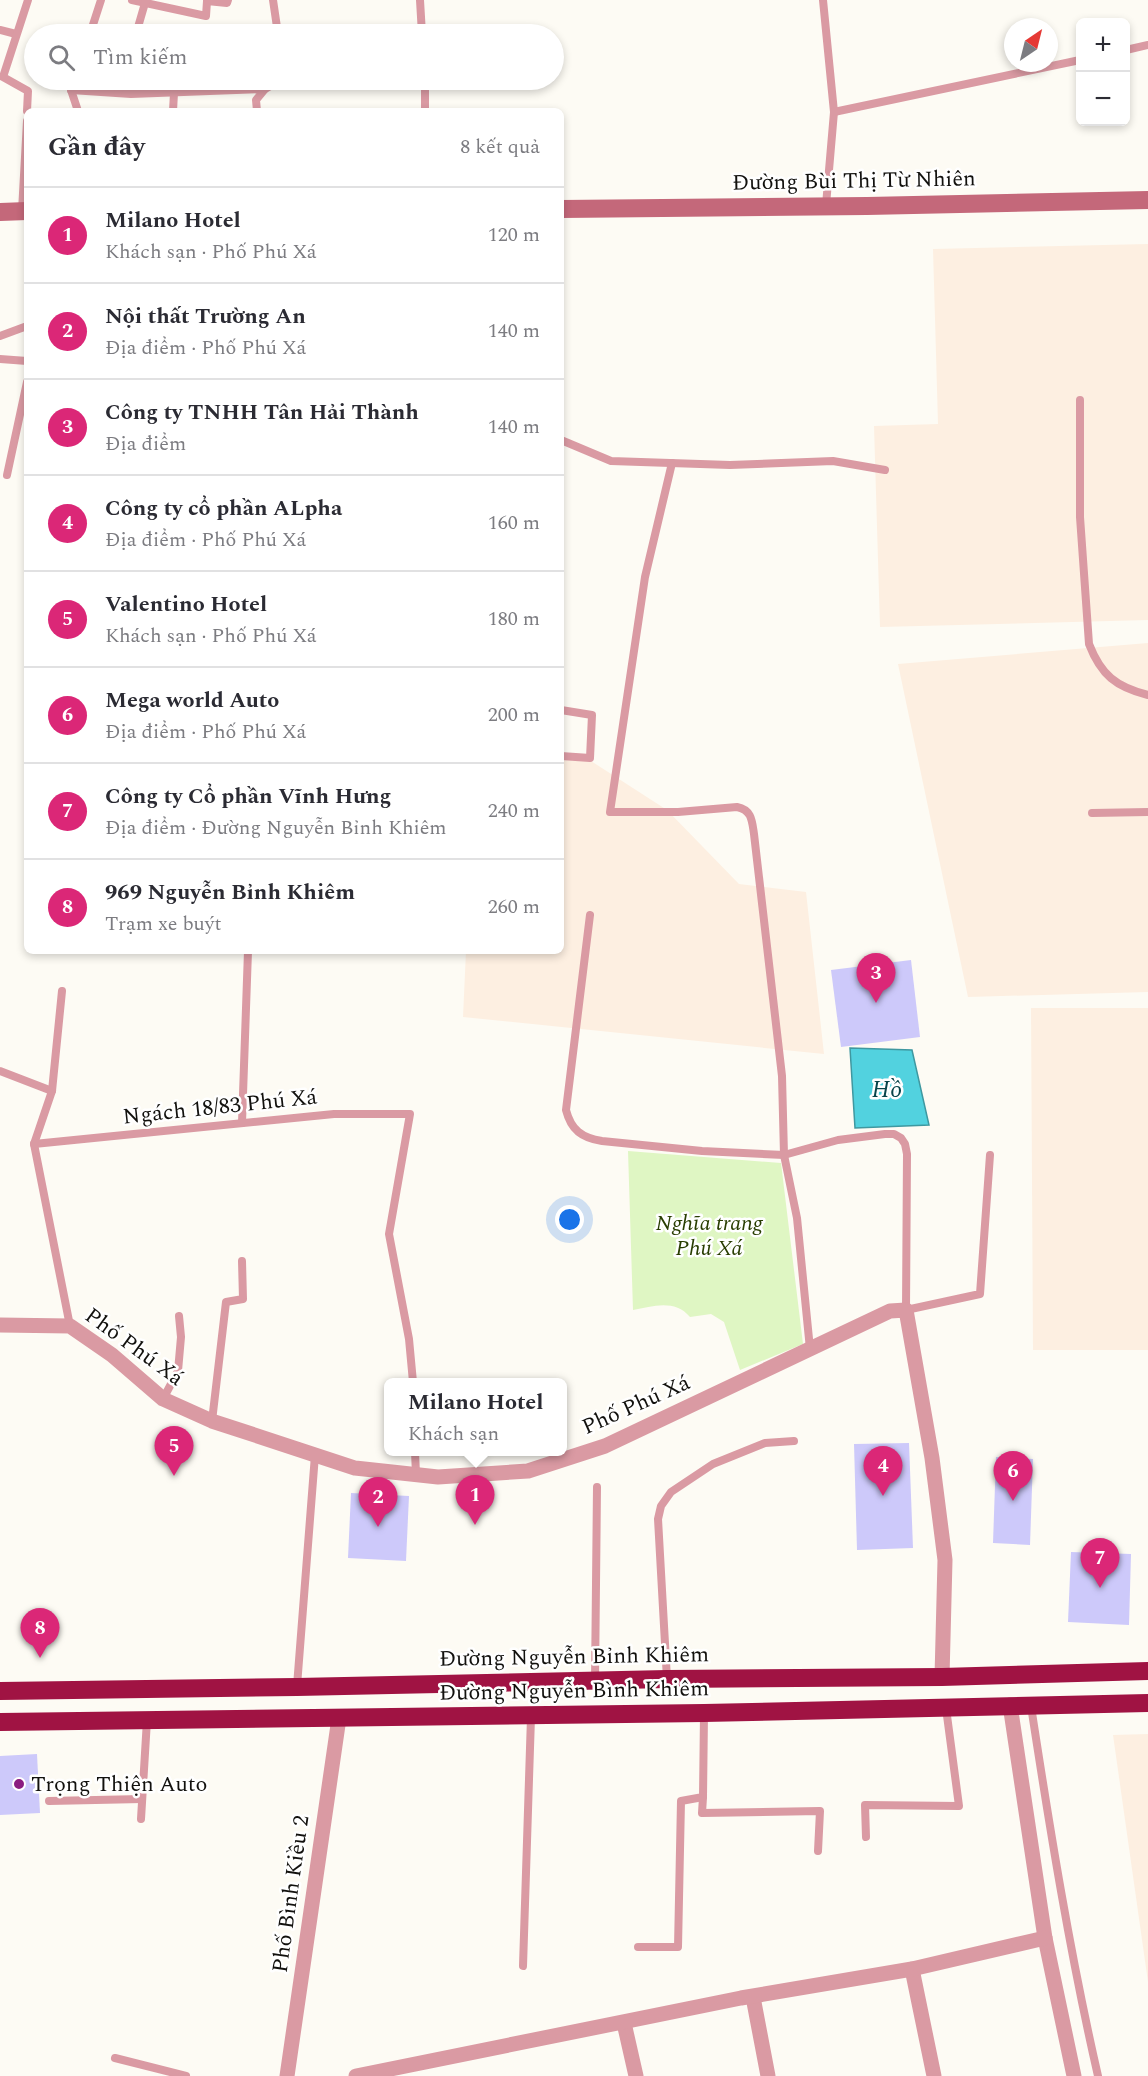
<!DOCTYPE html>
<html lang="vi">
<meta charset="utf-8">
<style>
body{margin:0;font-family:Spectral,serif;background:#f2f2f3;color:#2b2b33}
.controls{position:absolute;right:18px;top:18px;display:grid;overflow:hidden;border-radius:9px;box-shadow:0 3px 9px #0003}
.controls button{width:54px;height:54px;display:grid;place-items:center;padding:0;border:0;border-bottom:2px solid #e1e1e2;background:#fff;color:#2b2b33;font:30px sans-serif}
.compass{position:absolute;left:1004px;top:18px;width:54px;height:54px;border-radius:50%;background:#fff;box-shadow:0 3px 9px #0003;rotate:35deg}
.you{position:absolute;left:570px;top:1220px;width:21px;height:21px;margin:-15px;border:4px solid #fff;border-radius:50%;background:#1a73e8;box-shadow:0 0 0 9px #1a73e833}
.badge{display:grid;place-items:center;width:39px;height:39px;border-radius:50%;background:#db2777;color:#fff;font-size:20px;font-weight:700}
.pin{position:absolute;translate:-50% -50px;filter:drop-shadow(0 2px 3px #0008)}
.pin::after{content:'';position:absolute;top:32px;width:21px;height:18px;background:inherit;clip-path:polygon(0 0,100% 0,50% 100%)}
.popup{position:absolute;left:384px;top:1378px;width:183px;height:78px;box-sizing:border-box;display:grid;place-content:center;border-radius:9px;background:#fff;filter:drop-shadow(0 2px 4px #0005);font-size:20px;white-space:nowrap;color:#7c7c81}
.popup b{font-size:22px;color:#2b2b33}
.popup::after{content:'';position:absolute;left:50%;top:100%;margin-left:-12px;border:12px solid transparent;border-top-color:#fff}
.list{margin:0;padding:0;list-style:none}
h2{display:flex;justify-content:space-between;align-items:center;height:78px;margin:0;padding:0 24px;font-size:26px}
h2 small{font-size:20px;font-weight:400;color:#7c7c81}
.list li{display:grid;grid-template-columns:39px 1fr auto;gap:18px;align-items:center;box-sizing:border-box;height:96px;padding:0 24px;border-top:2px solid #e1e1e2}
.list b{display:block;font-size:22px;white-space:nowrap}
.list p{margin:0;font-size:20px;white-space:nowrap;color:#7c7c81}
.list em{font-size:20px;font-style:normal;color:#7c7c81}
.icon{flex:none;width:33px;height:33px;fill:none;stroke:currentColor;stroke-width:2;stroke-linecap:round;stroke-linejoin:round}
.map{position:relative;flex:none;width:1148px;height:2076px;overflow:hidden}
.search{position:absolute;background:#fff;box-shadow:0 3px 9px #0003;left:24px;top:24px;width:540px;height:66px;display:flex;align-items:center;gap:15px;box-sizing:border-box;padding:0 21px;border-radius:33px;color:#7c7c81;font-size:22px}
.panel{position:absolute;background:#fff;box-shadow:0 3px 9px #0003;left:24px;top:108px;width:540px;height:846px;border-radius:9px}
.map>svg:first-child{display:block}
.industrial{fill:#fdefe1}
.green{fill:#dff6c3}
.water{fill:#52d2df;stroke:#3f98a0;stroke-width:1.5}
.building{fill:#cdc9fa}
.lines{fill:none;stroke-linecap:round;stroke-linejoin:round}
.lane{stroke:#da9aa3;stroke-width:8}
.street{stroke:#da9aa3;stroke-width:15}
.secondary{stroke:#c4687a;stroke-width:18}
.highway{stroke:#a01343;stroke-width:18}
.poi-dot{fill:#8b1c80;stroke:#fff;stroke-width:2}
.labels{text-anchor:middle;dominant-baseline:central;stroke-width:5;stroke-linejoin:round;paint-order:stroke}
.street-label{font-size:22px;fill:#12110e;stroke:#fff}
.park-label{font-size:22px;font-style:italic;fill:#293e02;stroke:#fff}
.poi-label{font-size:22px;fill:#12110e;stroke:#fff;text-anchor:start}
.water-label{font-size:24px;font-style:italic;fill:#08444a;stroke:#fff}
</style>
<div class="map">
<svg width="1148" height="2076" viewBox="0 0 1148 2076">
<rect width="100%" height="100%" fill="#fdfbf4"/>
<g class="industrial">
<path d="M 1148,244 L 1148,620 L 880,627 L 874,426 L 938,424 L 933,249 Z"/>
<path d="M 1148,643 L 1148,992 L 968,997 L 898,664 Z"/>
<path d="M 561,760 L 591,761 L 667,810 L 739,884 L 806,892 L 824,1054 L 463,1017 L 466,951 L 561,951 Z"/>
<path d="M 1031,1008 L 1148,1008 L 1148,1350 L 1033,1350 Z"/>
<path d="M 1148,1734 L 1148,1982 L 1113,1735 Z"/>
</g>
<path class="green" d="M 628,1151 L 781,1163 L 803,1344 L 740,1370 L 724,1322 L 711,1314 L 690,1317 C 675,1299 653,1306 633,1310 Z"/>
<path class="water" d="M 850,1048 L 912,1050 L 929,1125 L 855,1128 Z"/>
<g class="building">
<path d="M 911,960 L 920,1037 L 841,1047 L 831,970 Z"/>
<path d="M 909,1443 L 913,1548 L 857,1550 L 854,1444 Z"/>
<path d="M 996,1457 L 1033,1459 L 1030,1545 L 993,1543 Z"/>
<path d="M 351,1493 L 409,1496 L 406,1561 L 348,1558 Z"/>
<path d="M 1071,1552 L 1131,1554 L 1129,1625 L 1068,1622 Z"/>
<path d="M 37,1754 L 40,1813 L 0,1815 L 0,1756 Z"/>
</g>
<g class="lines">
<g class="lane">
<path d="M 132,0 L 206,16 L 207,1 L 227,3 L 228,0"/>
<path d="M 273,0 L 278,34"/>
<path d="M 420,0 L 422,34"/>
<path d="M 823,0 L 834,112 L 826,205"/>
<path d="M 0,30 L 16,34"/>
<path d="M 90,34 L 101,0"/>
<path d="M 136,34 L 145,3"/>
<path d="M 1126,50 L 1148,45"/>
<path d="M 74,80 L 71,90 L 78,111"/>
<path d="M 397,80 L 425,86"/>
<path d="M 425,80 L 425,111"/>
<path d="M 71,90 L 131,94 L 265,89 L 281,80"/>
<path d="M 118,93 L 122,80"/>
<path d="M 27,111 L 28,91 L 3,77 L 28,0"/>
<path d="M 173,111 L 174,93"/>
<path d="M 257,111 L 256,100 L 265,89"/>
<path d="M 834,112 L 1080,60"/>
<path d="M 22,211 L 27,121"/>
<path d="M 0,336 L 27,326"/>
<path d="M 0,359 L 27,361"/>
<path d="M 1080,400 L 1080,517 L 1089,644 C 1101,675 1116,687 1148,695"/>
<path d="M 561,440 L 611,461 L 730,465 L 833,461 L 885,470"/>
<path d="M 672,463 L 645,577 L 610,812 L 678,812 L 737,807 C 752,810 752,821 754,834 L 782,1076 L 784,1155 L 797,1218 L 810,1349"/>
<path d="M 7,475 L 27,382"/>
<path d="M 561,710 L 592,715 L 590,758 L 561,756"/>
<path d="M 1092,813 L 1148,812"/>
<path d="M 590,915 L 566,1110 C 571,1130 582,1138 602,1141 L 702,1151 L 784,1155 L 838,1140 L 885,1134 L 894,1134 L 901,1138 L 905,1144 L 907,1154 L 906,1310 L 980,1294 L 990,1155"/>
<path d="M 62,991 L 52,1091 L 34,1144 L 70,1326"/>
<path d="M 0,1071 L 52,1091"/>
<path d="M 242,1123 L 248,951"/>
<path d="M 34,1144 L 334,1114 L 410,1114 L 389,1234 L 409,1339 L 413,1382"/>
<path d="M 163,1399 L 178,1371 L 181,1337 L 179,1316"/>
<path d="M 212,1421 L 226,1302 L 243,1299 L 242,1261"/>
<path d="M 415,1452 L 416,1474"/>
<path d="M 667,1679 L 658,1519 L 661,1506 L 671,1492 L 713,1464 L 765,1443 L 794,1441"/>
<path d="M 595,1681 L 597,1487"/>
<path d="M 297,1686 L 315,1455"/>
<path d="M 1031,1706 C 1050,1830 1070,1954 1098,2076"/>
<path d="M 703,1797 L 702,1813 L 820,1811 L 818,1851"/>
<path d="M 49,1801 L 142,1799"/>
<path d="M 141,1819 L 147,1720"/>
<path d="M 866,1837 L 865,1805 L 959,1806 L 946,1708"/>
<path d="M 638,1947 L 678,1947 L 681,1801 L 703,1797 L 704,1714"/>
<path d="M 523,1966 L 531,1717"/>
<path d="M 115,2058 L 186,2076"/>
</g>
<g class="street">
<path d="M 0,1325 L 70,1326 L 112,1355 L 163,1399 L 212,1421 L 355,1468 L 438,1477 L 528,1471 L 605,1446 L 890,1311 L 906,1310 L 932,1458 L 945,1560 L 942,1677"/>
<path d="M 1010,1705 L 1045,1938 L 1074,2076"/>
<path d="M 912,1969 L 934,2076"/>
<path d="M 753,1997 L 768,2076"/>
<path d="M 624,2023 L 636,2076"/>
<path d="M 287,2076 L 339,1718"/>
<path d="M 356,2076 L 741,1998 L 912,1969 L 1045,1938"/>
</g>
<g class="secondary">
<path d="M 561,209 L 867,206 L 1148,200"/>
<path d="M 0,212 L 27,211"/>
</g>
<g class="highway">
<path d="M 0,1691 L 297,1687 L 667,1679 L 942,1677 L 1148,1671"/>
<path d="M 0,1722 L 704,1713 L 1148,1703"/>
</g>
</g>
<circle class="poi-dot" cx="19" cy="1784" r="6"/>
<g class="labels">
<g class="street-label">
<text transform="translate(854 181) rotate(-1)">Đường Bùi Thị Từ Nhiên</text>
<text transform="translate(220 1107) rotate(-6)">Ngách 18/83 Phú Xá</text>
<text transform="translate(134 1347) rotate(36)">Phố Phú Xá</text>
<text transform="translate(636 1405) rotate(-24)">Phố Phú Xá</text>
<text transform="translate(574 1657) rotate(-1)">Đường Nguyễn Bỉnh Khiêm</text>
<text transform="translate(574 1691) rotate(-1)">Đường Nguyễn Bình Khiêm</text>
<text transform="translate(291 1894) rotate(-82)">Phố Bình Kiều 2</text>
</g>
<g class="park-label">
<text x="709" y="1223">Nghĩa trang<tspan x="709" dy="25">Phú Xá</tspan></text>
</g>
<g class="poi-label">
<text x="31" y="1784">Trọng Thiện Auto</text>
</g>
<g class="water-label">
<text x="887" y="1090">Hồ</text>
</g>
</g>
</svg>
<div class="controls">
<button>+</button>
<button>−</button>
</div>
<svg class="compass" viewBox="-18 -18 36 36"><path d="M0-13l5 13h-10z" fill="#e53935"/><path d="M0 13l5-13h-10z" fill="#7c7c81"/></svg>
<div class="you"></div>
<div class="pin badge" style="left:475px;top:1525px">1</div>
<div class="popup"><b>Milano Hotel</b>Khách sạn</div>
<div class="pin badge" style="left:378px;top:1527px">2</div>
<div class="pin badge" style="left:876px;top:1003px">3</div>
<div class="pin badge" style="left:883px;top:1496px">4</div>
<div class="pin badge" style="left:174px;top:1476px">5</div>
<div class="pin badge" style="left:1013px;top:1501px">6</div>
<div class="pin badge" style="left:1100px;top:1588px">7</div>
<div class="pin badge" style="left:40px;top:1658px">8</div>
<div class="search"><svg class="icon" aria-label="search" viewBox="0 0 24 24"><circle cx="10" cy="10" r="6"/><path d="M15 15l6 6"/></svg>Tìm kiếm</div>
<section class="panel">
<h2>Gần đây<small>8 kết quả</small></h2>
<ul class="list">
<li><span class="badge">1</span><div><b>Milano Hotel</b><p>Khách sạn · Phố Phú Xá</p></div><em>120 m</em></li>
<li><span class="badge">2</span><div><b>Nội thất Trường An</b><p>Địa điểm · Phố Phú Xá</p></div><em>140 m</em></li>
<li><span class="badge">3</span><div><b>Công ty TNHH Tân Hải Thành</b><p>Địa điểm</p></div><em>140 m</em></li>
<li><span class="badge">4</span><div><b>Công ty cổ phần ALpha</b><p>Địa điểm · Phố Phú Xá</p></div><em>160 m</em></li>
<li><span class="badge">5</span><div><b>Valentino Hotel</b><p>Khách sạn · Phố Phú Xá</p></div><em>180 m</em></li>
<li><span class="badge">6</span><div><b>Mega world Auto</b><p>Địa điểm · Phố Phú Xá</p></div><em>200 m</em></li>
<li><span class="badge">7</span><div><b>Công ty Cổ phần Vĩnh Hưng</b><p>Địa điểm · Đường Nguyễn Bỉnh Khiêm</p></div><em>240 m</em></li>
<li><span class="badge">8</span><div><b>969 Nguyễn Bỉnh Khiêm</b><p>Trạm xe buýt</p></div><em>260 m</em></li>
</ul>
</section>
</div>
